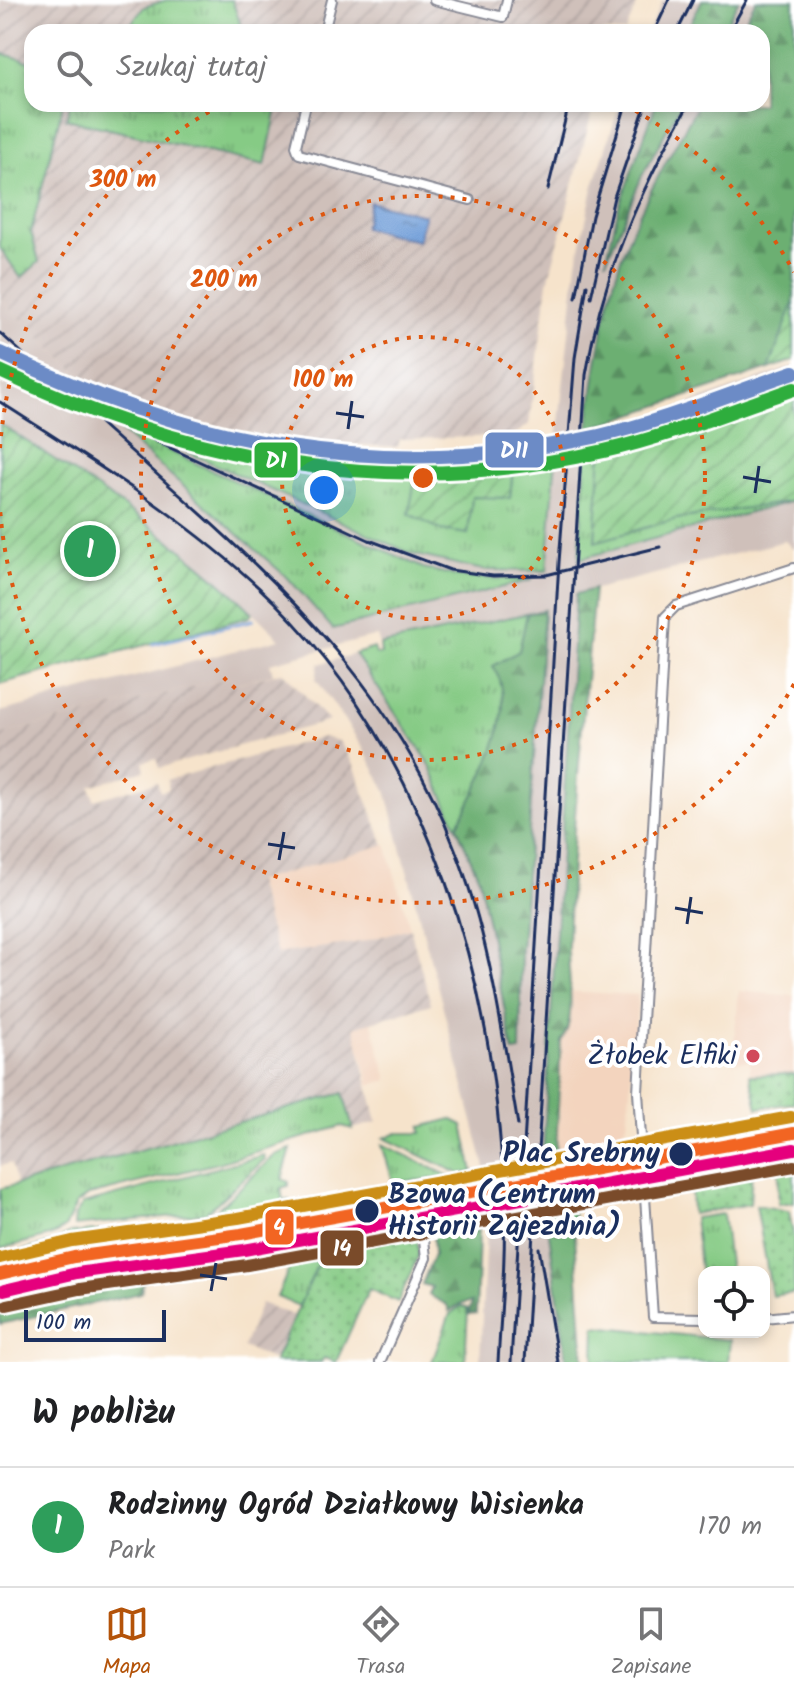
<!DOCTYPE html>
<html lang="pl">
<meta charset="utf-8">
<style>
body{margin:0;font-family:Kalam,sans-serif;background:#f6f6f6;color:#202124}
.controls{position:absolute;right:24px;bottom:24px;display:grid;overflow:hidden;border-radius:16px;box-shadow:0 4px 12px #0003}
.controls button{width:72px;height:72px;display:grid;place-items:center;padding:0;border:0;border-bottom:2px solid #e0e0e0;background:#fff;color:#202124;font:40px sans-serif}
.scale{position:absolute;left:24px;bottom:20px;width:142px;box-sizing:border-box;padding-left:8px;border:4px solid #1b2f5e;border-top:0;font-size:22px;line-height:28px;white-space:nowrap;color:#1b2f5e;-webkit-text-stroke:6px #fff;paint-order:stroke}
.you{position:absolute;left:324px;top:490px;width:28px;height:28px;margin:-20px;border:6px solid #fff;border-radius:50%;background:#1a73e8;box-shadow:0 0 0 12px #1a73e833}
.badge{display:grid;place-items:center;width:52px;height:52px;border-radius:50%;background:#b45309;color:#fff;font-size:26px;font-weight:700}
.pin{position:absolute;translate:-50% -50%;border:4px solid #fff;box-shadow:0 2px 8px #0006}
.list{margin:0;padding:0;list-style:none}
h2{display:flex;justify-content:space-between;align-items:center;height:104px;margin:0;padding:0 32px;font-size:34px}
h2 small{font-size:26px;font-weight:400;color:#757577}
.list li{display:grid;grid-template-columns:52px 1fr auto;gap:24px;align-items:center;box-sizing:border-box;height:120px;padding:0 32px;border-top:2px solid #e0e0e0}
.list b{display:block;font-size:30px;white-space:nowrap}
.list p{margin:0;font-size:26px;white-space:nowrap;color:#757577}
.list em{font-size:26px;font-style:normal;color:#757577}
.icon{flex:none;width:44px;height:44px;fill:none;stroke:currentColor;stroke-width:2;stroke-linecap:round;stroke-linejoin:round}
.map{position:relative;flex:none;width:794px;height:1362px;overflow:hidden}
.search{position:absolute;background:#fff;box-shadow:0 4px 12px #0003;left:24px;right:24px;top:24px;height:88px;display:flex;align-items:center;gap:20px;box-sizing:border-box;padding:0 28px;border-radius:24px;color:#757577;font-size:30px}
.sheet{height:224px;background:#fff}
nav{display:flex;justify-content:space-around;align-items:center;box-sizing:border-box;height:112px;border-top:2px solid #e0e0e0;background:#fff;font-size:22px;color:#757577}
nav a{display:grid;justify-items:center;gap:4px}
nav .on{color:#b45309}
.map>svg:first-child{display:block}
.built{fill:#f3d4be}
.industrial{fill:url(#industrial-furrows)}
.railway{fill:#cfc0ba;fill-rule:evenodd}
.grass{fill:url(#grass-tufts);stroke:#507d72;stroke-width:2}
.forest{fill:url(#forest-firs);stroke:#446f68;stroke-width:2}
.park{fill:url(#park-dots);stroke:#507d72;stroke-width:2}
.garden{fill:url(#garden-furrows);stroke:#507d72;stroke-width:2}
.pitch{fill:#86cb85;stroke:#507d72;stroke-width:2}
.water{fill:url(#water-ripples);stroke:#45669b;stroke-width:2}
.lines{fill:none;stroke-linecap:round;stroke-linejoin:round}
.stream{stroke:#6f9dd8;stroke-width:3}
.secondary-tunnel{stroke:#cabfb5;stroke-width:12;stroke-dasharray:12 6;stroke-linecap:butt}
.minor-casing{stroke:#888994;stroke-width:12}
.secondary-casing{stroke:#888994;stroke-width:16}
.minor{stroke:#fff;stroke-width:8}
.secondary{stroke:#f9e7c3;stroke-width:12}
.rail{stroke:#1b2f5e;stroke-width:3}
.rail-1-casing{stroke:#fff;stroke-width:20}
.rail-2-casing{stroke:#fff;stroke-width:20}
.rail-1{stroke:#6c8bc6;stroke-width:14}
.rail-2{stroke:#2ead3c;stroke-width:14}
.tram-1-casing{stroke:#fff;stroke-width:18}
.tram-2-casing{stroke:#fff;stroke-width:18}
.tram-3-casing{stroke:#fff;stroke-width:18}
.tram-4-casing{stroke:#fff;stroke-width:18}
.tram-1{stroke:#f26522;stroke-width:12}
.tram-2{stroke:#e5007d;stroke-width:12}
.tram-3{stroke:#cb8e13;stroke-width:12}
.tram-4{stroke:#7a4b2a;stroke-width:12}
.ticks{fill:none;stroke:#1b2f5e;stroke-width:3}
.ring{fill:none;stroke:#de5710;stroke-width:4;stroke-dasharray:4 8}
.poi-dot{fill:#d1495b;stroke:#fff;stroke-width:3}
.stop-dot{fill:#1b2f5e;stroke:#fff;stroke-width:3}
.labels{text-anchor:middle;dominant-baseline:central;stroke-width:8;stroke-linejoin:round;paint-order:stroke}
.poi-label{font-size:28px;fill:#1b2f5e;stroke:#fff;text-anchor:end}
.stop-label{font-size:28px;font-weight:bold;fill:#1b2f5e;stroke:#fff;text-anchor:end}
.centre{fill:#de5710;stroke:#fff;stroke-width:4}
.ring-label{font-size:24px;text-anchor:middle;font-weight:bold;fill:#de5710;stroke:#fff;stroke-width:8;stroke-linejoin:round;paint-order:stroke}
.line-badge{stroke:#fff;stroke-width:3}
.badge-label{font-size:22px;text-anchor:middle;font-weight:bold;fill:#fff}
</style>
<div class="map">
<svg width="794" height="1362" viewBox="0 0 794 1362">
<defs>
<pattern id="industrial-furrows" width="10" height="10" patternUnits="userSpaceOnUse" patternTransform="scale(2)"><rect width="10" height="10" fill="#cfc0ba"/><path d="M-1 1l2-2M0 10L10 0M9 11l2-2" fill="none" stroke="#b1a5a2"/></pattern>
<pattern id="grass-tufts" width="24" height="20" patternUnits="userSpaceOnUse" patternTransform="scale(2)"><rect width="24" height="20" fill="#86cb85"/><path d="M3 7l-1-3M5 7V3M7 7l1-3M15 17l-1-3M17 17v-4M19 17l1-3" fill="none" stroke="#6da570"/></pattern>
<pattern id="forest-firs" width="22" height="20" patternUnits="userSpaceOnUse" patternTransform="scale(2)"><rect width="22" height="20" fill="#6caf72"/><path d="M5 1l3.5 6h-7zM16 11l3.5 6h-7z" fill="#588f61"/></pattern>
<pattern id="park-dots" width="8" height="8" patternUnits="userSpaceOnUse" patternTransform="scale(2)"><rect width="8" height="8" fill="#86cb85"/><path d="M2 2h.1M6 6h.1" fill="none" stroke="#6da570" stroke-width="1.8" stroke-linecap="round"/></pattern>
<pattern id="garden-furrows" width="10" height="10" patternUnits="userSpaceOnUse" patternTransform="scale(2)"><rect width="10" height="10" fill="#86cb85"/><path d="M-1 1l2-2M0 10L10 0M9 11l2-2" fill="none" stroke="#6da570"/></pattern>
<pattern id="water-ripples" width="26" height="14" patternUnits="userSpaceOnUse" patternTransform="scale(2)"><rect width="26" height="14" fill="#6f9dd8"/><path d="M2 4q2-2 4 0t4 0M15 11q2-2 4 0t4 0" fill="none" stroke="#5a80b2"/></pattern>
</defs>
<rect width="100%" height="100%" fill="#fff"/>
<filter id="ink" filterUnits="userSpaceOnUse"><feTurbulence type="fractalNoise" baseFrequency=".0125" numOctaves="2"/><feDisplacementMap in="SourceGraphic" scale="16" xChannelSelector="R" yChannelSelector="G"/><feConvolveMatrix kernelMatrix="1 2 1 2 8 2 1 2 1" color-interpolation-filters="sRGB"/></filter>
<filter id="wash" filterUnits="userSpaceOnUse"><feTurbulence type="fractalNoise" baseFrequency=".006" numOctaves="4" result="noise"/><feDisplacementMap in="SourceGraphic" scale="32" xChannelSelector="R" yChannelSelector="G"/><feGaussianBlur stdDeviation="1.8" result="paint"/><feColorMatrix in="noise" values="0 0 0 0 0 0 0 0 0 0 0 0 0 0 0 0 0 1.4 0 .05"/><feComposite in="paint" operator="in"/></filter>
<g filter="url(#wash)">
<rect width="100%" height="100%" fill="#f6e3cb"/>
<g class="built">
<path d="M 386,844 L 410,928 L 361,942 L 277,954 L 256,880 Z"/>
<path d="M 562,991 L 638,995 L 627,1124 L 613,1142 L 556,1153 L 560,1110 L 556,1093 Z"/>
<path d="M 739,991 L 794,996 L 794,1074 L 750,1075 L 750,1061 L 732,1062 Z"/>
<path d="M 371,1021 L 388,1080 L 370,1085 L 353,1026 Z"/>
</g>
<g class="industrial">
<path d="M 0,0 L 639,0 L 625,32 L 32,32 L 32,62 L 0,53 Z"/>
<path d="M 63,104 L 594,104 L 548,282 L 529,424 L 513,436 L 400,439 L 398,447 L 296,442 L 185,420 L 108,392 L 77,373 L 0,299 L 0,248 L 21,278 L 39,262 L 31,232 Z"/>
<path d="M 283,672 L 329,721 L 159,768 L 156,758 L 143,762 L 145,770 L 90,786 L 94,800 L 157,782 L 160,792 L 169,789 L 167,780 L 323,737 L 339,741 L 354,765 L 384,845 L 256,881 L 277,954 L 361,942 L 410,928 L 431,1004 L 354,1027 L 377,1122 L 353,1129 L 343,1093 L 17,1184 L 11,1163 L 0,1166 L 0,735 L 232,677 L 235,684 Z"/>
<path d="M 261,1303 L 295,1316 L 275,1360 L 243,1347 Z"/>
</g>
<g class="railway">
<path d="M 663,0 L 756,0 L 739,32 L 648,32 Z"/>
<path d="M 620,104 L 698,104 L 654,185 L 620,263 L 599,340 L 587,434 L 653,417 L 794,366 L 794,391 L 700,423 L 586,456 L 579,559 L 794,501 L 794,550 L 785,541 L 576,594 L 542,1158 L 486,1171 L 386,790 L 360,743 L 316,679 L 319,664 L 355,654 L 428,761 L 479,878 L 513,1052 L 519,1051 L 527,614 L 380,645 L 377,636 L 270,663 L 273,674 L 234,684 L 232,677 L 0,735 L 0,712 L 280,639 L 224,584 L 0,424 L 0,299 L 77,373 L 108,392 L 220,430 L 348,446 L 348,451 L 403,455 L 557,440 L 577,262 L 593,188 ZM 116,418 L 229,452 L 324,464 L 513,466 L 556,456 L 547,570 L 483,570 L 411,554 ZM 118,428 L 423,568 L 460,577 L 527,581 L 333,629 L 289,579 Z"/>
<path d="M 572,1194 L 584,1362 L 480,1362 L 487,1206 Z"/>
</g>
<g class="grass">
<path d="M 166,0 L 232,0 L 240,23 L 238,32 L 125,32 L 144,7 Z"/>
<path d="M 0,53 L 32,62 L 32,104 L 63,104 L 31,232 L 39,262 L 21,278 L 0,248 Z"/>
<path d="M 70,104 L 278,104 L 265,165 L 66,119 Z"/>
<path d="M 104,414 C 209,451 306,467 418,467 L 410,514 L 468,534 L 472,496 L 510,498 L 513,466 L 556,456 L 547,571 L 483,570 L 412,554 Z"/>
<path d="M 115,426 L 423,568 L 460,577 L 532,580 L 333,629 L 289,579 Z"/>
<path d="M 601,452 L 595,541 L 676,519 L 794,501 L 579,559 L 586,456 Z"/>
<path d="M 544,610 L 521,948 L 520,1051 L 513,1052 L 479,878 L 428,761 L 355,654 L 374,648 L 376,654 L 381,654 L 380,645 Z"/>
<path d="M 343,1093 L 353,1129 L 342,1126 L 218,1163 L 89,1195 L 76,1204 L 65,1228 L 50,1236 L 0,1249 L 0,1189 Z"/>
<path d="M 451,1119 L 463,1125 L 473,1172 L 460,1174 L 384,1138 L 395,1133 L 422,1133 L 421,1127 Z"/>
<path d="M 382,1144 L 449,1176 L 448,1178 L 393,1182 Z"/>
<path d="M 291,1149 L 282,1179 L 289,1182 L 288,1186 L 281,1188 L 283,1201 L 289,1200 L 290,1204 L 214,1212 L 275,1155 Z"/>
<path d="M 264,1155 L 265,1159 L 206,1213 L 74,1226 L 75,1215 L 83,1204 Z"/>
<path d="M 275,1211 L 278,1216 L 228,1224 L 227,1220 L 210,1220 L 210,1226 L 204,1226 L 209,1217 Z"/>
<path d="M 723,1214 L 730,1272 L 704,1272 L 701,1276 L 694,1218 Z"/>
<path d="M 197,1222 L 197,1226 L 145,1237 L 140,1233 L 141,1228 Z"/>
<path d="M 133,1228 L 133,1239 L 61,1248 L 16,1260 L 13,1256 L 15,1252 L 51,1243 L 71,1233 Z"/>
<path d="M 320,1259 L 299,1306 L 277,1297 L 291,1264 Z"/>
<path d="M 461,1306 L 468,1309 L 465,1362 L 432,1362 L 450,1314 Z"/>
</g>
<g class="forest">
<path d="M 702,0 L 739,0 L 722,32 L 686,32 Z"/>
<path d="M 756,0 L 794,0 L 794,302 L 769,369 L 588,429 C 595,373 602,319 619,265 C 637,209 670,156 698,104 L 762,104 L 762,32 L 739,32 Z"/>
<path d="M 656,104 L 681,104 L 642,176 L 606,261 L 619,206 Z"/>
<path d="M 594,589 C 584,708 572,826 568,945 C 567,970 578,1021 561,1041 L 556,1153 L 543,1153 L 576,594 Z"/>
<path d="M 544,610 L 521,948 L 520,1051 L 513,1052 L 479,878 L 457,827 C 478,785 523,710 493,666 L 519,651 L 527,614 Z"/>
<path d="M 572,1194 L 584,1362 L 567,1362 L 544,1198 Z"/>
<path d="M 480,1207 L 476,1314 L 468,1314 L 472,1302 L 460,1304 L 449,1311 L 447,1305 L 429,1295 L 432,1287 L 422,1284 L 434,1254 L 432,1219 Z"/>
<path d="M 144,1276 L 141,1293 L 0,1324 L 0,1298 L 21,1293 L 107,1285 L 117,1280 Z"/>
</g>
<g class="park">
<path d="M 794,1074 L 794,1103 L 758,1108 L 750,1075 Z"/>
<path d="M 794,1164 L 794,1202 L 778,1204 L 779,1174 L 775,1168 Z"/>
<path d="M 752,1170 L 750,1204 L 692,1214 L 691,1183 Z"/>
<path d="M 756,1205 L 789,1211 L 794,1239 L 794,1293 L 772,1296 Z"/>
<path d="M 415,1224 L 419,1254 L 398,1302 L 369,1289 L 336,1362 L 324,1358 L 321,1362 L 274,1362 L 320,1260 L 291,1264 L 293,1259 L 304,1259 L 306,1249 L 379,1236 L 390,1228 Z"/>
</g>
<g class="garden">
<path d="M 794,302 L 794,360 L 769,369 Z"/>
<path d="M 794,391 L 794,501 L 676,519 L 595,542 L 601,452 Z"/>
<path d="M 0,424 C 87,480 179,540 253,613 L 249,617 L 0,684 Z"/>
<path d="M 482,466 L 513,466 L 510,498 L 472,497 L 468,534 L 441,530 L 409,514 L 416,473 L 482,470 Z"/>
</g>
<path class="pitch" d="M 595,1326 L 730,1340 L 728,1362 L 594,1362 Z"/>
<path class="water" d="M 370,202 L 425,215 L 418,241 L 364,228 Z"/>
<g class="lines">
<path class="stream" d="M 153,644 L 253,620"/>
</g>
</g>
<g filter="url(#ink)">
<g class="lines">
<path class="secondary-tunnel" d="M 511,1187 L 540,1182"/>
<defs>
<g id="minor">
<path d="M 434,0 L 503,17 L 507,0"/>
<path d="M 324,32 L 332,0"/>
<path d="M 306,104 L 296,146 L 299,154 L 470,200"/>
<path d="M 704,1318 L 653,1317 L 638,1092 L 665,617 L 676,606 L 794,568"/>
<path d="M 764,1318 L 794,1315"/>
<path d="M 380,1362 L 426,1258 L 420,1202"/>
</g>
<g id="secondary">
<path d="M 640,1164 L 665,1174 L 794,1146"/>
<path d="M 540,1182 L 640,1164 L 663,1146 L 794,1124"/>
<path d="M 0,1276 L 65,1260 L 234,1236 L 500,1189"/>
</g>
</defs>
<use href="#minor" class="minor-casing"/>
<use href="#secondary" class="secondary-casing"/>
<use href="#minor" class="minor"/>
<use href="#secondary" class="secondary"/>
<g class="rail">
<path d="M 654,32 L 669,0"/>
<path d="M 677,32 L 693,0"/>
<path d="M 729,32 L 747,0"/>
<path d="M 548,189 L 569,104"/>
<path d="M 591,297 L 614,197 L 646,104"/>
<path d="M 576,298 L 592,216 L 626,104"/>
<path d="M 0,333 C 57,385 114,436 171,487 C 292,595 396,694 455,849 C 490,937 502,1032 518,1125"/>
<path d="M 0,367 L 65,399"/>
<path d="M 0,402 C 94,462 194,523 274,602 C 431,758 497,988 504,1205 C 506,1257 501,1310 498,1362"/>
<path d="M 97,414 L 369,540 L 450,570 L 493,576 L 546,575 L 660,547"/>
<path d="M 539,1248 L 558,1362"/>
<path d="M 511,1362 L 559,562 L 575,358 L 587,285"/>
<path d="M 525,1362 L 586,375 C 602,275 640,191 689,104"/>
</g>
<defs>
<path id="rail-1" d="M 0,353 C 198,447 382,483 599,436 C 665,421 729,394 794,372"/>
<path id="rail-2" d="M 0,371 C 194,463 392,500 604,451 C 669,436 731,411 794,389"/>
</defs>
<use href="#rail-1" class="rail-1-casing"/>
<use href="#rail-2" class="rail-2-casing"/>
<use href="#rail-1" class="rail-1"/>
<use href="#rail-2" class="rail-2"/>
<defs>
<path id="tram-1" d="M 0,1274 L 74,1257 L 241,1234 L 794,1133"/>
<path id="tram-2" d="M 4,1290 L 77,1273 L 244,1250 L 794,1149"/>
<path id="tram-3" d="M 0,1258 L 72,1241 L 238,1218 L 791,1117"/>
<path id="tram-4" d="M 7,1305 L 80,1289 L 247,1265 L 794,1166"/>
</defs>
<use href="#tram-1" class="tram-1-casing"/>
<use href="#tram-2" class="tram-2-casing"/>
<use href="#tram-3" class="tram-3-casing"/>
<use href="#tram-4" class="tram-4-casing"/>
<use href="#tram-1" class="tram-1"/>
<use href="#tram-2" class="tram-2"/>
<use href="#tram-3" class="tram-3"/>
<use href="#tram-4" class="tram-4"/>
</g>
</g>
<path class="ticks" d="M 336,413 L 364,417M 348,429 L 352,401M 743,477 L 771,482M 755,493 L 759,466M 268,844 L 295,848M 279,860 L 284,832M 675,908 L 703,913M 687,924 L 691,897M 200,1275 L 227,1279M 211,1291 L 216,1263"/>
<g class="ring">
<circle cx="423" cy="478" r="141"/>
<circle cx="423" cy="478" r="282"/>
<path d="M794 684A424 424 0 0 1 0 508M0 448A424 424 0 0 1 221 105M625 105A424 424 0 0 1 794 272"/>
</g>
<circle class="poi-dot" cx="753" cy="1056" r="8"/>
<g class="stop-dot">
<circle cx="681" cy="1154" r="13"/>
<circle cx="367" cy="1211" r="13"/>
</g>
<g class="labels">
<g class="poi-label">
<text x="737" y="1056">Żłobek Elfiki</text>
</g>
<g class="stop-label">
<text x="660" y="1154">Plac Srebrny</text>
<text x="388" y="1195" text-anchor="start">Bzowa (Centrum<tspan x="388" dy="32">Historii Zajezdnia)</tspan></text>
</g>
</g>
<circle cx="423" cy="478" r="12" class="centre"/>
<g class="ring-label">
<text x="123" y="187">300 m</text>
<text x="224" y="287">200 m</text>
<text x="323" y="387">100 m</text>
</g>
<g class="line-badge">
<rect x="484" y="431" width="61" height="38" rx="8" fill="#6c8bc6"/>
<rect x="253" y="441" width="46" height="38" rx="8" fill="#2ead3c"/>
<rect x="264" y="1208" width="31" height="38" rx="8" fill="#f26522"/>
<rect x="319" y="1229" width="46" height="38" rx="8" fill="#7a4b2a"/>
</g>
<g class="badge-label">
<text x="514" y="458">D11</text>
<text x="276" y="468">D1</text>
<text x="279" y="1235">4</text>
<text x="342" y="1256">14</text>
</g>
</svg>
<div class="controls">
<button><svg class="icon" aria-label="locate" viewBox="0 0 24 24"><circle cx="12" cy="12" r="6"/><path d="M12 2v4M12 18v4M2 12h4M18 12h4"/></svg></button>
</div>
<div class="scale">100 m</div>
<div class="you"></div>
<div class="pin badge" style="left:90px;top:551px;background:#2e9e5b">1</div>
<div class="search"><svg class="icon" aria-label="search" viewBox="0 0 24 24"><circle cx="10" cy="10" r="6"/><path d="M15 15l6 6"/></svg>Szukaj tutaj</div>
</div>
<section class="sheet">
<h2>W pobliżu<small></small></h2>
<ul class="list">
<li><span class="badge" style="background:#2e9e5b">1</span><div><b>Rodzinny Ogród Działkowy Wisienka</b><p>Park</p></div><em>170 m</em></li>
</ul>
</section>
<nav>
<a class="on"><svg class="icon" aria-label="map" viewBox="0 0 24 24"><path d="M3 6l6-2 6 2 6-2v14l-6 2-6-2-6 2zM9 4v14M15 6v14"/></svg>Mapa</a>
<a><svg class="icon" aria-label="directions" viewBox="0 0 24 24"><path d="M12 3l9 9-9 9-9-9zM9 14v-3h6M13 9l2 2-2 2"/></svg>Trasa</a>
<a><svg class="icon" aria-label="saved" viewBox="0 0 24 24"><path d="M7 4h10v16l-5-4-5 4z"/></svg>Zapisane</a>
</nav>
